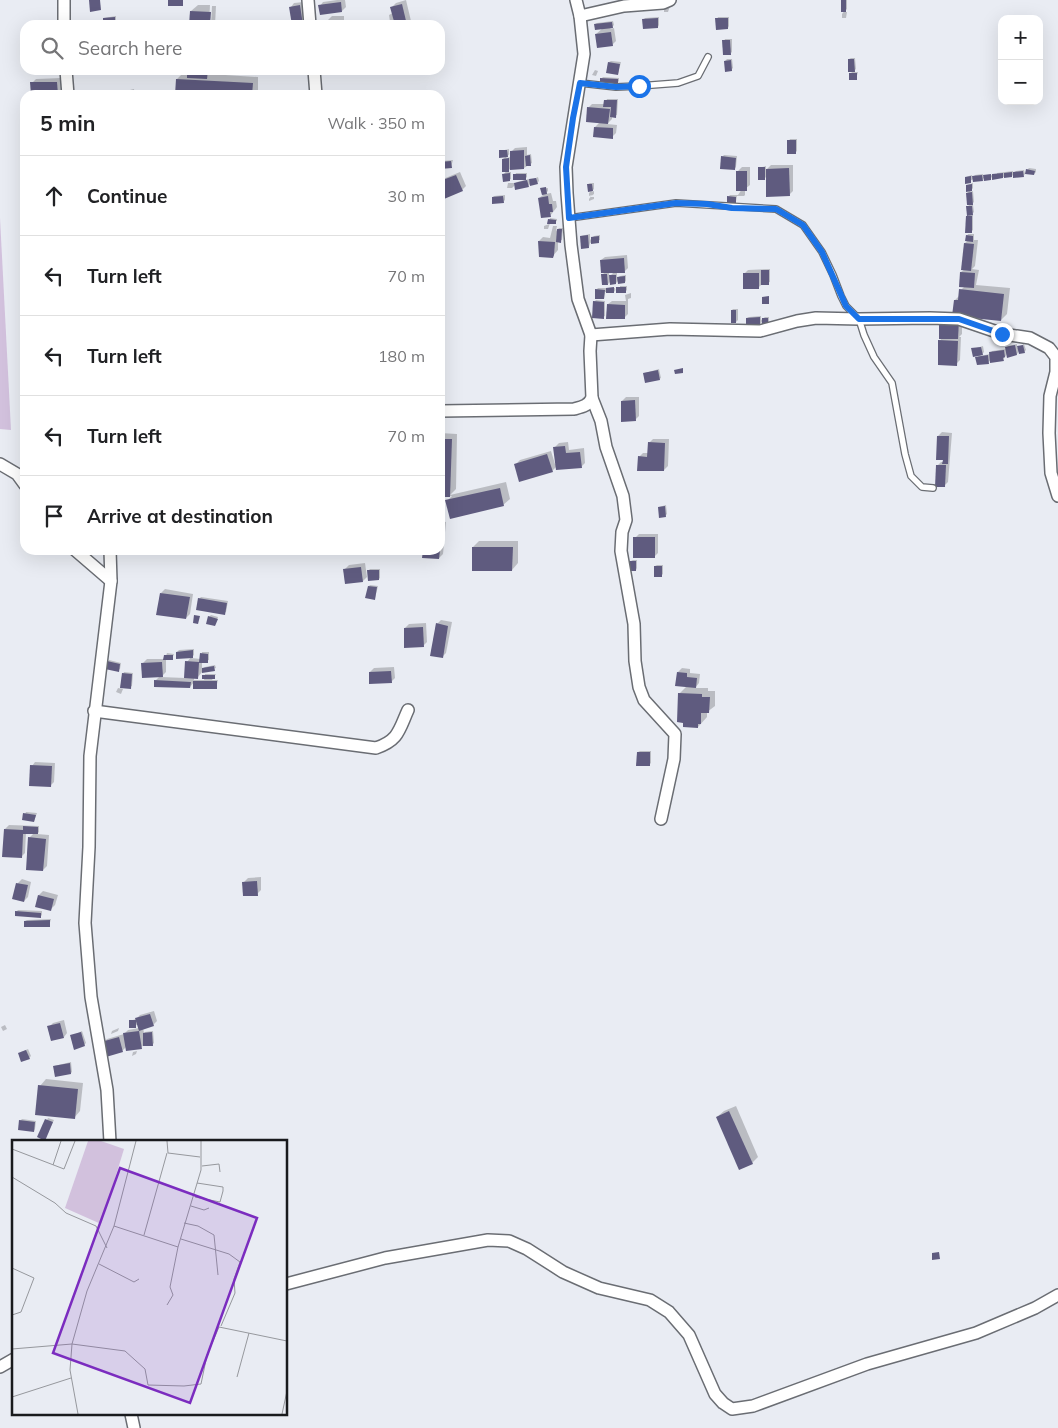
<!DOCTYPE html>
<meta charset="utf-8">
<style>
body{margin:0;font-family:Mulish,sans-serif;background:#f2f2f2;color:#202124}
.controls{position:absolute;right:15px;top:15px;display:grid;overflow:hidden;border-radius:10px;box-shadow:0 5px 20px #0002}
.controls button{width:45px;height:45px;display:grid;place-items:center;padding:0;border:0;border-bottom:1px solid #e0e0e0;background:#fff;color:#202124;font:25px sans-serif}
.stop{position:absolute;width:15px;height:15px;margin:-11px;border:4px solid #1a73e8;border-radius:50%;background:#fff}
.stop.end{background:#1a73e8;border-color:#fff;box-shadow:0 1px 5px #0008}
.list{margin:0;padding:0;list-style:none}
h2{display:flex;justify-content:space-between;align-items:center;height:65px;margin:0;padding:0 20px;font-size:21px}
h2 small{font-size:16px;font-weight:400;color:#757577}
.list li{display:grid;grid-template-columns:32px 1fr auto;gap:15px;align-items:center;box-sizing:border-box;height:80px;padding:0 20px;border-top:1px solid #e0e0e0}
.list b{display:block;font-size:19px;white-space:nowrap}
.list em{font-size:16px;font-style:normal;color:#757577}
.icon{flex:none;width:28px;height:28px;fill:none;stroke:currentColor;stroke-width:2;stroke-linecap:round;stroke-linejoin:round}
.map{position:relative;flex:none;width:1058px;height:1428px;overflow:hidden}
.search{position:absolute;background:#fff;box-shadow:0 5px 20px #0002;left:20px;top:20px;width:425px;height:55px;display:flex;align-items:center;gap:12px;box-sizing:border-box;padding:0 18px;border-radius:15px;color:#757577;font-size:19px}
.panel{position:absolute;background:#fff;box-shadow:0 5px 20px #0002;left:20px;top:90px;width:425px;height:465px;border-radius:15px}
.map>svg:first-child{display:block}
.green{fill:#d2c1dd}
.shadow{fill:#0003;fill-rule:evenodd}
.building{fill:#5f5b7f}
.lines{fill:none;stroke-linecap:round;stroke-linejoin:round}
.lane-casing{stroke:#6a6d73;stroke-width:8}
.street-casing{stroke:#6a6d73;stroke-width:14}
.lane{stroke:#fff;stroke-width:5.5}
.street{stroke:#fff;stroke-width:11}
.route{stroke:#1a73e8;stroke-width:6}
.inset-road{fill:none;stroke:#96989d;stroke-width:1}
.view{fill:#7b2cbf;fill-opacity:0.15;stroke:#7b2cbf;stroke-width:2.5}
.inset-edge{fill:none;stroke:#191a1d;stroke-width:2.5}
</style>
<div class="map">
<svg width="1058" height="1428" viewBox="0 0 1058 1428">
<rect width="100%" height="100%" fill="#e9ecf3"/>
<path class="green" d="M 0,218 L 11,430 L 0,429 Z"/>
<g class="shadow">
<path d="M 337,0 L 345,0 L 346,7 L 342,11 L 320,6 L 323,2 Z"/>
<path d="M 406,0 L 411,21 L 407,25 L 396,25 L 395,19 L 390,22 L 389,15 L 393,13 L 392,7 L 396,3 Z"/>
<path d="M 843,0 L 847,0 L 847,9 L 844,12 L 847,12 L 846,18 L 842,18 L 842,14 L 845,10 Z"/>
<path d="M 304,2 L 306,22 L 303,25 L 293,25 L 291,7 L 294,3 Z"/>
<path d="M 198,5 L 210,5 L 209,25 L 191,25 L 191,11 Z"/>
<path d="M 212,6 L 216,6 L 215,25 L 211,25 Z"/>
<path d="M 670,6 L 668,12 L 664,12 L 664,8 Z"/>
<path d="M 116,16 L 116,21 L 115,22 L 104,18 Z"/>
<path d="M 332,16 L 344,16 L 344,25 L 328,25 L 328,20 Z"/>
<path d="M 659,17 L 659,25 L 658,27 L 643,20 L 645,18 Z"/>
<path d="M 718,17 L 729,17 L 729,26 L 728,28 L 717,19 Z"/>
<path d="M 613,21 L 614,25 L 610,29 L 614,28 L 616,41 L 612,45 L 596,34 L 603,28 L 595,24 L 597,23 Z"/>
<path d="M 725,39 L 732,39 L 732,52 L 731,53 L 724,41 Z"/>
<path d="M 851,58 L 855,58 L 856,69 L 853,72 L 858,72 L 856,79 L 850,74 L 853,71 L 849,59 Z"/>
<path d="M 727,59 L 732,59 L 733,68 L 731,70 L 725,61 Z"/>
<path d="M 611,61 L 621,62 L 618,74 L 609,62 Z"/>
<path d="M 188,70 L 206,70 L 206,73 L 209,73 L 209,70 L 213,70 L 210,74 L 258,77 L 258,93 L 256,95 L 176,95 L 177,79 L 183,73 L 188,73 Z"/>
<path d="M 595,70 L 598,71 L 596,76 L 592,75 Z"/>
<path d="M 603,77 L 619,78 L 619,81 L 617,83 L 601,79 Z"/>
<path d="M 61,78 L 62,95 L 32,95 L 32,83 L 36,79 Z"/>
<path d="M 134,89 L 135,95 L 113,95 L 114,94 Z"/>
<path d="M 607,99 L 618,99 L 617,115 L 612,116 L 612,119 L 607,124 L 617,125 L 616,133 L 612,137 L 595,127 L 600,122 L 588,108 L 592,104 L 605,104 Z"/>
<path d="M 790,139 L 797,139 L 797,151 L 795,153 L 789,141 Z"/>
<path d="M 527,147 L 527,155 L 531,154 L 532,163 L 524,168 L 510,169 L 506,172 L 511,172 L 511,179 L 509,180 L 504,174 L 507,170 L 503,159 L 506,156 L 500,151 L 509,149 L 509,154 L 515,148 ZM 511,152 L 511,157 L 506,158 Z"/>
<path d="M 724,155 L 737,156 L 736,167 L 735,168 L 722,157 Z"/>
<path d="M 453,160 L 451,167 L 440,163 L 442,161 Z"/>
<path d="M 771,165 L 793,165 L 793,191 L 789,195 L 767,176 L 764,179 L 759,168 L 766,166 L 766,170 Z"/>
<path d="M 742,167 L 750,167 L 750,185 L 745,189 L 745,195 L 744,196 L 737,196 L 736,201 L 728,197 L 730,195 L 738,195 L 742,189 L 738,171 Z"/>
<path d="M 1029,168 L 1036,169 L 1036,172 L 1034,174 L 1027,170 Z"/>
<path d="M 1024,170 L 1025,174 L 1023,176 L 1014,174 L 1012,176 L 994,178 L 993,176 L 991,178 L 985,177 L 982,180 L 974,179 L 967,182 L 966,177 L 972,175 L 972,178 L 975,175 L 983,174 L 983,177 L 997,174 L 997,173 L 1013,171 L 1013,173 L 1016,171 Z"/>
<path d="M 460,172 L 466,186 L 462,190 L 440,186 L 440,182 L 443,179 Z"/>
<path d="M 516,173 L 527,173 L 527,177 L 525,179 L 515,175 Z"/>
<path d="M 538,177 L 539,181 L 537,183 L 531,183 L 528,186 L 515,185 L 512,188 L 507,188 L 508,183 L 514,183 L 514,185 L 517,182 L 529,179 L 529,181 Z"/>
<path d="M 590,183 L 594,183 L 594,189 L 591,192 L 594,191 L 594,194 L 590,197 L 594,197 L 594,199 L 589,201 L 589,199 L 592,195 L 589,196 L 589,193 L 592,190 L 588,184 Z"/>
<path d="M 973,183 L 973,188 L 970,192 L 973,191 L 974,202 L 971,205 L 973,205 L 974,212 L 971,215 L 973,215 L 973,230 L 972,231 L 967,207 L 970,204 L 967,193 L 970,190 L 967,185 Z"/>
<path d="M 548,188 L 548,191 L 545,194 L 551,193 L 553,201 L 556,201 L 557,207 L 550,216 L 539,198 L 543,195 L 542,189 Z"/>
<path d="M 505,195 L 505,200 L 503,202 L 493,197 L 494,196 Z"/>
<path d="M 550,218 L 557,219 L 557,221 L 550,223 L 548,229 L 544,229 L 544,226 L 549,224 Z"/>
<path d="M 553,226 L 557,226 L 556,231 L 559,228 L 563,228 L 562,240 L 558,241 L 558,250 L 552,257 L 539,241 L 543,237 L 550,238 Z"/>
<path d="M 590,234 L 590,240 L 594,236 L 600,235 L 600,240 L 590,243 L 589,247 L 581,236 Z"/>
<path d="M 968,234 L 974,234 L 974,240 L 978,240 L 975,266 L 972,269 L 979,270 L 976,285 L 1010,288 L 1007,314 L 1001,320 L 962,316 L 962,334 L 959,337 L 961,337 L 960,360 L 956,364 L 940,341 L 953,317 L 955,300 L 960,295 L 961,290 L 965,286 L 961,272 L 965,269 L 965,243 L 968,240 L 967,236 Z"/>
<path d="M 627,255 L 628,268 L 624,272 L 617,272 L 617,278 L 620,276 L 626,275 L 626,281 L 625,282 L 619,280 L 616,283 L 611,281 L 608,284 L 603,274 L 606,271 L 601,260 L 605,257 ZM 609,271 L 614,272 L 609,277 Z"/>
<path d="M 770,269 L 770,282 L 762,284 L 758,288 L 744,274 L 748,270 Z"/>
<path d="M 620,286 L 627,286 L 627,290 L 626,291 L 617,288 L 614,292 L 605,292 L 604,298 L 596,290 L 598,288 L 615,288 L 615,290 L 617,288 L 620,288 Z"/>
<path d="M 631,293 L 631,298 L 628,299 L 628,314 L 624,318 L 608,304 L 612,301 L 626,301 L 625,295 Z"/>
<path d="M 596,300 L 605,301 L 605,316 L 603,317 L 594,302 Z"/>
<path d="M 733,309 L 738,309 L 738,320 L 736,322 L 732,310 Z"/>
<path d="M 761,316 L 761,320 L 765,317 L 769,317 L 769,322 L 768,324 L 763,321 L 760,324 L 747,318 L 749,317 Z"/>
<path d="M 1017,344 L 1017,348 L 1024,344 L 1026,350 L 1024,352 L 1019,351 L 1017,354 L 1007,354 L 1003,360 L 991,360 L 988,362 L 977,358 L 980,354 L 973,349 L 983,346 L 984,352 L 980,356 L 990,354 L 992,351 L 1006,349 L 1008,346 Z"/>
<path d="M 659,369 L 661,378 L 659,379 L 645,373 Z"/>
<path d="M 626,397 L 639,397 L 639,416 L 635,420 L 622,401 Z"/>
<path d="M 942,432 L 952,433 L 948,482 L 944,486 L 937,466 L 941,462 L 944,462 L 938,436 Z"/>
<path d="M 440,433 L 457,434 L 456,489 L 450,495 L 506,482 L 510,499 L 503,505 L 447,501 L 452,496 L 440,495 Z"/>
<path d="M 653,439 L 669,439 L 668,466 L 664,470 L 639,457 L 643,453 L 648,453 L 649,443 Z"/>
<path d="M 568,442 L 569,450 L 584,448 L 585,463 L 581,467 L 557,466 L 552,471 L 516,464 L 520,460 L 551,451 L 555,464 L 556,464 L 555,447 L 559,443 Z"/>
<path d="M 666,505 L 667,514 L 665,516 L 659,507 Z"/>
<path d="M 440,521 L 446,522 L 443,554 L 439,558 L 424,550 L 440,550 Z"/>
<path d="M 639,534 L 658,534 L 658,553 L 654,557 L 635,538 Z"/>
<path d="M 479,541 L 518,541 L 518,563 L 512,570 L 473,547 Z"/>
<path d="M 633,560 L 637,560 L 637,568 L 636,570 L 631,561 Z"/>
<path d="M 365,563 L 367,577 L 363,581 L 345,569 L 349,565 Z"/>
<path d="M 657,565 L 663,565 L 663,574 L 661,576 L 655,566 Z"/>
<path d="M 370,569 L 380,569 L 380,578 L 379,579 L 368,571 Z"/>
<path d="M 370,585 L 378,586 L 375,598 L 369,586 Z"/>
<path d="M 165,589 L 193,594 L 190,614 L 186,618 L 161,593 Z"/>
<path d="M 201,597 L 228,601 L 226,612 L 224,613 L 199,599 Z"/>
<path d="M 211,615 L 218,617 L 215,625 L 209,617 Z"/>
<path d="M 441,620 L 452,622 L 446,653 L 442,657 L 437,624 Z"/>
<path d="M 426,623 L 427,642 L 423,646 L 405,628 L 409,624 Z"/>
<path d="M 194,649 L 194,655 L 191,658 L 201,659 L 202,652 L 209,652 L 209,660 L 202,662 L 202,669 L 205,667 L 215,665 L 216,668 L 202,672 L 198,677 L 194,677 L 194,680 L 204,680 L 205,674 L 216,674 L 212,680 L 218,680 L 216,688 L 194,682 L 190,687 L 155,681 L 160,676 L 143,663 L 147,659 L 165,659 L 167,653 L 174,654 L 172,659 L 166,659 L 166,672 L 161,677 L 185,678 L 187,662 L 192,656 L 177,652 L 179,650 Z"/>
<path d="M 109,660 L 121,663 L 120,669 L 118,670 L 108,662 Z"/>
<path d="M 394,667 L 395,678 L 391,682 L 370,672 L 374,668 Z"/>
<path d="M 682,668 L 690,669 L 690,673 L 700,674 L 699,683 L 695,688 L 708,688 L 708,691 L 715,691 L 715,706 L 707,712 L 707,717 L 698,727 L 679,694 L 687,686 L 678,672 Z"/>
<path d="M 124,672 L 133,673 L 132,686 L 130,687 L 123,674 Z"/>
<path d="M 118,688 L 123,689 L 121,694 L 116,692 Z"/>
<path d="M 640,751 L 651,751 L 651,763 L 649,765 L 638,752 Z"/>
<path d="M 35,762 L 55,763 L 54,782 L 50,786 L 32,766 Z"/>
<path d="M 26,812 L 37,813 L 34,821 L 23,819 Z"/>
<path d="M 9,825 L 39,826 L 39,832 L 37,834 L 49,835 L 47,866 L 43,870 L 29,838 L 34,833 L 26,832 L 25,853 L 21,857 L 5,829 Z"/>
<path d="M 261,877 L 261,890 L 257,894 L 244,882 L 248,878 Z"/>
<path d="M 22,879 L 31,882 L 28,897 L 24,901 L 14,898 L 18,883 Z"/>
<path d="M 43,891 L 58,895 L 55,905 L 51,909 L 36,906 L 39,895 Z"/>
<path d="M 18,910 L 42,911 L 42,915 L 41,916 L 16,912 Z"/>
<path d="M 51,919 L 49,926 L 25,921 L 27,920 Z"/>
<path d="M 154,1011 L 157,1021 L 153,1025 L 143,1028 L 144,1033 L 145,1032 L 153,1031 L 154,1043 L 152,1045 L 144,1045 L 141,1047 L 126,1047 L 123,1050 L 106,1055 L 103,1043 L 107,1039 L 124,1034 L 128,1030 L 139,1028 L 138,1024 L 135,1026 L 130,1021 L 136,1019 L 140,1015 Z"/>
<path d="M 64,1020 L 67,1033 L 64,1037 L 49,1027 L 53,1023 Z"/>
<path d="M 5,1025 L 7,1029 L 3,1031 L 1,1027 Z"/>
<path d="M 119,1028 L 118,1031 L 111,1034 L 112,1031 Z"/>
<path d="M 82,1031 L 86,1043 L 84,1045 L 72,1036 Z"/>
<path d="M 28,1049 L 31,1056 L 29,1058 L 21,1052 Z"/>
<path d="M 137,1051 L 136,1054 L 132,1056 L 133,1052 Z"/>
<path d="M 71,1062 L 72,1072 L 71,1073 L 54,1066 Z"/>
<path d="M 46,1079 L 83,1083 L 80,1111 L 74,1118 L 40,1086 Z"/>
<path d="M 736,1106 L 758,1157 L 752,1163 L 717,1117 L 724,1111 Z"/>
<path d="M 48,1118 L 54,1120 L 45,1139 L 39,1137 Z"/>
<path d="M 22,1119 L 36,1121 L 35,1129 L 34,1131 L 20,1121 Z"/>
</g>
<g class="building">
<path d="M 89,0 L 100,0 L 101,10 L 90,12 Z"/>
<rect x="168" y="0" width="15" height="6"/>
<rect x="841" y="0" width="5" height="12"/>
<path d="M 341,2 L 342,12 L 320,15 L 318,5 Z"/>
<path d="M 402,4 L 407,25 L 395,25 L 390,7 Z"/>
<path d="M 300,5 L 303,25 L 292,25 L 289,7 Z"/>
<path d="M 190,11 L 211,12 L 210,25 L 189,25 Z"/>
<path d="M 115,17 L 115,24 L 103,25 L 103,18 Z"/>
<path d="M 658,18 L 658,28 L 643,29 L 642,19 Z"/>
<path d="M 715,18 L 728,18 L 728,29 L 716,30 Z"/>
<rect x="327" y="20" width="14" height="5"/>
<path d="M 612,22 L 613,28 L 595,30 L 594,24 Z"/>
<path d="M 611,32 L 613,46 L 597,48 L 595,34 Z"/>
<path d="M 722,40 L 730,40 L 731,55 L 723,55 Z"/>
<path d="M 848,59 L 854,59 L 855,72 L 848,72 Z"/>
<path d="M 731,60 L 732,71 L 725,72 L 724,61 Z"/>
<path d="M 608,62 L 620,64 L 618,75 L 606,73 Z"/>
<path d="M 187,70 L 208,70 L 207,79 L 187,78 Z"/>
<rect x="849" y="73" width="8" height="7"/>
<path d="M 600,78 L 618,79 L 618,84 L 600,84 Z"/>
<path d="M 176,79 L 253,83 L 252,95 L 175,95 Z"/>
<path d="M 30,82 L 57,82 L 58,95 L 31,95 Z"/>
<path d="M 604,100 L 617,100 L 616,118 L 610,117 L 611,107 L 603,107 Z"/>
<path d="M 587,107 L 610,109 L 608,124 L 586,122 Z"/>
<path d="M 594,127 L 613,128 L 613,139 L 593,137 Z"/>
<rect x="787" y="140" width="9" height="14"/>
<path d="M 499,150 L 507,150 L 508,157 L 499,158 Z"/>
<path d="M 524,150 L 524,169 L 510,170 L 510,151 Z"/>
<path d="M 530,155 L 531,166 L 526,166 L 525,156 Z"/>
<path d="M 721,156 L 736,158 L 735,170 L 720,169 Z"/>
<path d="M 509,158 L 509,172 L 502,172 L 502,159 Z"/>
<path d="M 451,161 L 452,168 L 440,169 L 440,162 Z"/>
<rect x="758" y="167" width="7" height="13"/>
<path d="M 789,168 L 790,196 L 766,197 L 766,169 Z"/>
<path d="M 1026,169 L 1035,171 L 1034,175 L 1025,174 Z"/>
<rect x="736" y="171" width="11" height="20"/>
<path d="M 1023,171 L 1024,177 L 1013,178 L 1013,172 Z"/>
<path d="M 1012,172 L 1012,177 L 1004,178 L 1004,173 Z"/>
<path d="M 510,173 L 510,181 L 503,182 L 502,174 Z"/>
<path d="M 1003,173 L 1003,178 L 992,180 L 992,174 Z"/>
<rect x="513" y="174" width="13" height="6"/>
<path d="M 991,174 L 991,180 L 984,181 L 983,175 Z"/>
<path d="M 456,175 L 463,191 L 444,199 L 440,189 L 440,181 Z"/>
<path d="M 982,175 L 983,181 L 973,182 L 972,176 Z"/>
<path d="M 971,176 L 971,183 L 965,184 L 965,177 Z"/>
<path d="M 536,178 L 538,184 L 530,186 L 529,179 Z"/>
<path d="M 527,180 L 529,187 L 515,190 L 514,183 Z"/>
<path d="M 587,184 L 592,184 L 593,191 L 588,192 Z"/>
<path d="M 972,184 L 972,191 L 966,192 L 966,185 Z"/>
<path d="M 546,187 L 547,194 L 542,195 L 540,188 Z"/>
<path d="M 972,192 L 973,205 L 967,205 L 966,193 Z"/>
<path d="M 503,196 L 504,203 L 492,204 L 492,197 Z"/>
<path d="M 548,196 L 549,204 L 552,204 L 553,212 L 550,212 L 551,217 L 541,218 L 538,198 Z"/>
<path d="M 727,196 L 736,197 L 736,203 L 727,203 Z"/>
<path d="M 966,206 L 972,206 L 973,215 L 967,216 Z"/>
<path d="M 966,216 L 972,216 L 972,233 L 965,233 Z"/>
<path d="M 548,219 L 556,220 L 556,224 L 547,224 Z"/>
<path d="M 557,229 L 562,229 L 561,243 L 556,242 Z"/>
<path d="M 588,235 L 589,248 L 581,249 L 580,236 Z"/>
<path d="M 966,235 L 973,236 L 973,242 L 965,241 Z"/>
<path d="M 599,236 L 599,243 L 591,244 L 591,237 Z"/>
<path d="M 538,241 L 555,242 L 554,255 L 553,258 L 539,257 Z"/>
<path d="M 964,243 L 974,244 L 971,271 L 961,270 Z"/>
<path d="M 624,258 L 625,273 L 601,273 L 600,260 Z"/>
<rect x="761" y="270" width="8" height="15"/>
<path d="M 960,272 L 975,273 L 974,288 L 959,287 Z"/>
<rect x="743" y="273" width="16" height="16"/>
<path d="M 601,274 L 607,274 L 608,285 L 602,285 Z"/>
<path d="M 609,275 L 616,275 L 616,284 L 610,285 Z"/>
<path d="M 625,276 L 625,283 L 618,284 L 617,277 Z"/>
<path d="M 614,287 L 614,293 L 606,293 L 606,288 Z"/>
<rect x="616" y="287" width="10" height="6"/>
<path d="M 595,289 L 605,290 L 604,299 L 595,299 Z"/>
<path d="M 959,289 L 1004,294 L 1001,321 L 952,316 L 954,300 L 958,300 Z"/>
<path d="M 769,296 L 769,304 L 762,304 L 762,297 Z"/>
<path d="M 593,301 L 604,302 L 604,319 L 592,318 Z"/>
<path d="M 607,304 L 625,305 L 625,319 L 606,319 Z"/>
<rect x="731" y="310" width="5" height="13"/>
<path d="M 760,317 L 760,325 L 746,325 L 746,318 Z"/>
<rect x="762" y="318" width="6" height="7"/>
<path d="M 939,320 L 959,320 L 958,339 L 939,339 Z"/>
<path d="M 938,340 L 958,341 L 957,366 L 938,365 Z"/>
<path d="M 1015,345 L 1017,355 L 1007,358 L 1005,347 Z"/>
<path d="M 1023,345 L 1025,353 L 1019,354 L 1017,346 Z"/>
<path d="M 981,347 L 983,355 L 973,357 L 971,348 Z"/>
<path d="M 1004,350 L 1005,357 L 1003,358 L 1004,361 L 990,363 L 989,352 Z"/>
<path d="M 988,355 L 989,364 L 977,365 L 975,357 Z"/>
<path d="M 683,368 L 683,373 L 675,374 L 674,370 Z"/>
<path d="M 658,370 L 660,380 L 645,383 L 643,373 Z"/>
<path d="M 635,400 L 636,421 L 621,422 L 621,401 Z"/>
<path d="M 937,436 L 949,436 L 948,464 L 942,464 L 943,460 L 936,460 Z"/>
<path d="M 440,439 L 452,439 L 450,497 L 440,497 Z"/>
<path d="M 648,442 L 665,443 L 664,471 L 637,471 L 638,456 L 647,457 Z"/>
<path d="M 565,446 L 566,453 L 580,452 L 582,468 L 556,470 L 553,447 Z"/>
<path d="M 547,454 L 553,472 L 519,482 L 514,464 Z"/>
<path d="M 936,465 L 946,465 L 945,487 L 935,487 Z"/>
<path d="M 500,488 L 504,506 L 450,519 L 445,500 Z"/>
<path d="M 665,506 L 666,517 L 659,518 L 658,507 Z"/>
<rect x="633" y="537" width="22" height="21"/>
<path d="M 472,547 L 513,547 L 512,571 L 472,571 Z"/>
<path d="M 423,550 L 440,550 L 439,559 L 422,558 Z"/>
<rect x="630" y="561" width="6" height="10"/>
<rect x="654" y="566" width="8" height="11"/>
<path d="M 361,567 L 363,582 L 345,584 L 343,569 Z"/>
<path d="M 367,570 L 379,570 L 379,580 L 368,581 Z"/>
<path d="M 368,586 L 377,587 L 375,600 L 365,598 Z"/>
<path d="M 160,593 L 190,597 L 186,619 L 156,615 Z"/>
<path d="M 198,598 L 227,603 L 225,615 L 196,610 Z"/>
<path d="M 194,615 L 200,616 L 198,624 L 193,623 Z"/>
<path d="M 208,616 L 218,619 L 215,626 L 206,624 Z"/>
<path d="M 436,623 L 448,626 L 443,658 L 430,656 Z"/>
<path d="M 423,627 L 424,647 L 404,648 L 404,628 Z"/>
<path d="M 193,650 L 193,658 L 176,659 L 176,652 Z"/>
<path d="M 200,653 L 208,654 L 208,663 L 199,663 L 198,679 L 184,678 L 185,661 L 199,662 Z"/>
<path d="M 164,655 L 173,655 L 173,660 L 163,660 Z"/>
<path d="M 107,661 L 120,664 L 119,672 L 105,669 Z"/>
<path d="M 162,662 L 163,677 L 142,678 L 141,663 Z"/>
<path d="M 214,666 L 215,671 L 202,673 L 202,668 Z"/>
<path d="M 391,671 L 392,683 L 369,684 L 369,672 Z"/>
<path d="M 677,672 L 687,673 L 687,677 L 697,678 L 696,688 L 675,686 Z"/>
<path d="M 122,673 L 132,674 L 131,689 L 120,688 Z"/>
<rect x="202" y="675" width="13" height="4"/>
<path d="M 154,680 L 191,682 L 190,688 L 154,687 Z"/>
<rect x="193" y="681" width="24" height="8"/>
<path d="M 678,693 L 702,694 L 702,697 L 710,697 L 709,713 L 701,713 L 701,724 L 698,724 L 698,728 L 683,727 L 683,723 L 677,722 Z"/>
<path d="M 637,752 L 650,752 L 650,766 L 636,766 Z"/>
<path d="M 30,765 L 52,766 L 51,787 L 29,786 Z"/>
<path d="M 23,813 L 36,815 L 34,822 L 22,820 Z"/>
<path d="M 23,826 L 38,827 L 38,834 L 23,834 L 22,858 L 2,857 L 4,829 L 23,830 Z"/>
<path d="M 28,837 L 46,839 L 43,871 L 26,870 Z"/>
<path d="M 257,881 L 258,896 L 243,896 L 242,882 Z"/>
<path d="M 16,883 L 28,885 L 24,902 L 12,899 Z"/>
<path d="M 38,895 L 54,899 L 51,911 L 35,907 Z"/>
<path d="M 15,911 L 41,913 L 41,918 L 15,916 Z"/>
<path d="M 50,920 L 50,927 L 24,927 L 24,921 Z"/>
<path d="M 150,1014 L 154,1026 L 139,1031 L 142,1049 L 126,1051 L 123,1033 L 139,1031 L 135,1018 Z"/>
<rect x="129" y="1020" width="7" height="8"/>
<path d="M 60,1023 L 64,1038 L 51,1041 L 47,1026 Z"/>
<path d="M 81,1032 L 85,1046 L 74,1050 L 70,1035 Z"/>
<path d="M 152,1032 L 153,1046 L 143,1046 L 143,1033 Z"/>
<path d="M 119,1037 L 123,1052 L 106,1057 L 101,1042 Z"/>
<path d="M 26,1050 L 30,1059 L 21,1062 L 18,1053 Z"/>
<path d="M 70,1063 L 71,1074 L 55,1077 L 53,1066 Z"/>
<path d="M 38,1085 L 78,1089 L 75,1119 L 35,1115 Z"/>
<path d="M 729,1111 L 753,1164 L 739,1170 L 716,1117 Z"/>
<path d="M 45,1119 L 53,1122 L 45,1141 L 37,1137 Z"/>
<path d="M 19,1120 L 35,1122 L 34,1132 L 18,1130 Z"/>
<path d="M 939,1252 L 940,1259 L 932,1260 L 932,1253 Z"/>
</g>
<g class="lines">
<defs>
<g id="lane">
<path d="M 580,83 L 616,87 L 639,86 L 678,83 L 698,76 L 708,57"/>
<path d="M 569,218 L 676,203 L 776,209 L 803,225 L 822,252 L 833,275 L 841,296 L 846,306 L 859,319 L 864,335 L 874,357 L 892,383 L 905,454 L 911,476 L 922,487 L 933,488"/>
</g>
<g id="street">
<path d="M 64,0 L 64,25"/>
<path d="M 308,0 L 310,25"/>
<path d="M 580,16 L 624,6 L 663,3 L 670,0"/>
<path d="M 66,70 L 68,95"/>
<path d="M 314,70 L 316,95"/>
<path d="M 591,335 L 670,329 L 760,331 L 797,321 L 816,318 L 859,319 L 930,318 L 959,319 L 1003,334 L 1030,338 L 1049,348 L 1056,357 L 1056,372 L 1050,396 L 1049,433 L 1051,473 L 1058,496"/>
<path d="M 592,398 L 601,421 L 606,447 L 623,496 L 626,520 L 622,532 L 621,551 L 634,624 L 635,661 L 639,687 L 644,700 L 675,734 L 674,759 L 661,819"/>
<path d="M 440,411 L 574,409 C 582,407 588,406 592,398 L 590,351 L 591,335 L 578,299 L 571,245 L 567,193 L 566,167 L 584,54 L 580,16 L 576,0"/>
<path d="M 0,464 L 17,474 L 25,485"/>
<path d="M 75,550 L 111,581"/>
<path d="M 94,711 L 376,748 C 399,740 399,730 408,710"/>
<path d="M 110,1142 L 107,1090 L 91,997 L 85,923 L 89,847 L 90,756 L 111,581 L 110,550"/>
<path d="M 286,1284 L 385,1258 L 488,1240 L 509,1241 L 527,1249 L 563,1272 L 599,1288 L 650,1300 L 669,1312 L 689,1335 L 715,1394 L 723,1403 L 732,1409 L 753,1406 L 867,1364 L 976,1333 L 1035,1308 L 1058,1295"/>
<path d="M 0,1367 L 14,1359"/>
<path d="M 131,1414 L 134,1428"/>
</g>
</defs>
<use href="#lane" class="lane-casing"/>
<use href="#street" class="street-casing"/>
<use href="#lane" class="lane"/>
<use href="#street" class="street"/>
</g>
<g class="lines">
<path class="route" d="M 639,86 L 616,87 L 580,83 L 573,118 L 566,167 L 569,218 L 676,203 L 707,204 L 732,208 L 776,209 L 803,225 L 822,252 L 846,306 L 859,319 L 959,319 L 1002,334"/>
</g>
<g transform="translate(12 1140)">
<rect width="275" height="275" fill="#e9ecf3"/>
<path d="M 76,1 L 89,1 L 112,9 L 89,84 L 53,68 Z" fill="#d2c1dd"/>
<path class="inset-road" d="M 155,1 L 156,13 L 188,17M 0,9 L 52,29 L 63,1M 41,25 L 49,1M 190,26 L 207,24 L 208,32M 0,37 L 43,63 L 54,73 L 84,86 L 95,108M 183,57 L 208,62 L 211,51 L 211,47 L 185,43M 179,66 L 192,70 L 197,68M 172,83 L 186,86 L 202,95 L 206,135M 102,86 L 166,107 L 189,30 L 189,1M 132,95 L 155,13M 169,99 L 217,114 L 228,122 L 222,139 L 223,153 L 209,186M 87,124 L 122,142 L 127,139M 0,128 L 22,138 L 9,172 L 0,175M 155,165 L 161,155 L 158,147 L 166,107M 0,209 L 60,204 L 113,211 L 133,229 L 136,245 L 172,246 L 189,244 L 195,215 L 207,187 L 275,201M 225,237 L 237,193M 0,257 L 59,238M 66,274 L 58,230 L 60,204 L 75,151 L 102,86 L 124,1M 270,274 L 275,251"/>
<path class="view" d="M 108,28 L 245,78 L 178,263 L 41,213 Z"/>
<rect width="275" height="275" class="inset-edge"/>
</g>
</svg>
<div class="controls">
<button>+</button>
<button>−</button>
</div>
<div class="stop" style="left:639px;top:86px"></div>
<div class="stop end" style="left:1002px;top:334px"></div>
<div class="search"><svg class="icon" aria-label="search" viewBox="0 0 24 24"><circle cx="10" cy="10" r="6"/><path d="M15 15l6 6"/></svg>Search here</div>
<section class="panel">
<h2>5 min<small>Walk · 350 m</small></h2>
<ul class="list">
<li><svg class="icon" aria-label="ahead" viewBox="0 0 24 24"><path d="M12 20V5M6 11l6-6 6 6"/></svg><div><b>Continue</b></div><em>30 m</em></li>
<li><svg class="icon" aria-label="left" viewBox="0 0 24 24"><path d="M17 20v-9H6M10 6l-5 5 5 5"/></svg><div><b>Turn left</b></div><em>70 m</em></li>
<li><svg class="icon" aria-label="left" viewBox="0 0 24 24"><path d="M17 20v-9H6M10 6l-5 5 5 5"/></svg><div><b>Turn left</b></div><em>180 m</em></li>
<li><svg class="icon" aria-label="left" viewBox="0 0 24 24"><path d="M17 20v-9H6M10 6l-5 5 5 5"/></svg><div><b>Turn left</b></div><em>70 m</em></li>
<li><svg class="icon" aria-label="arrive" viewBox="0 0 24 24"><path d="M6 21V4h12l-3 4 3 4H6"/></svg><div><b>Arrive at destination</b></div></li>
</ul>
</section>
</div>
